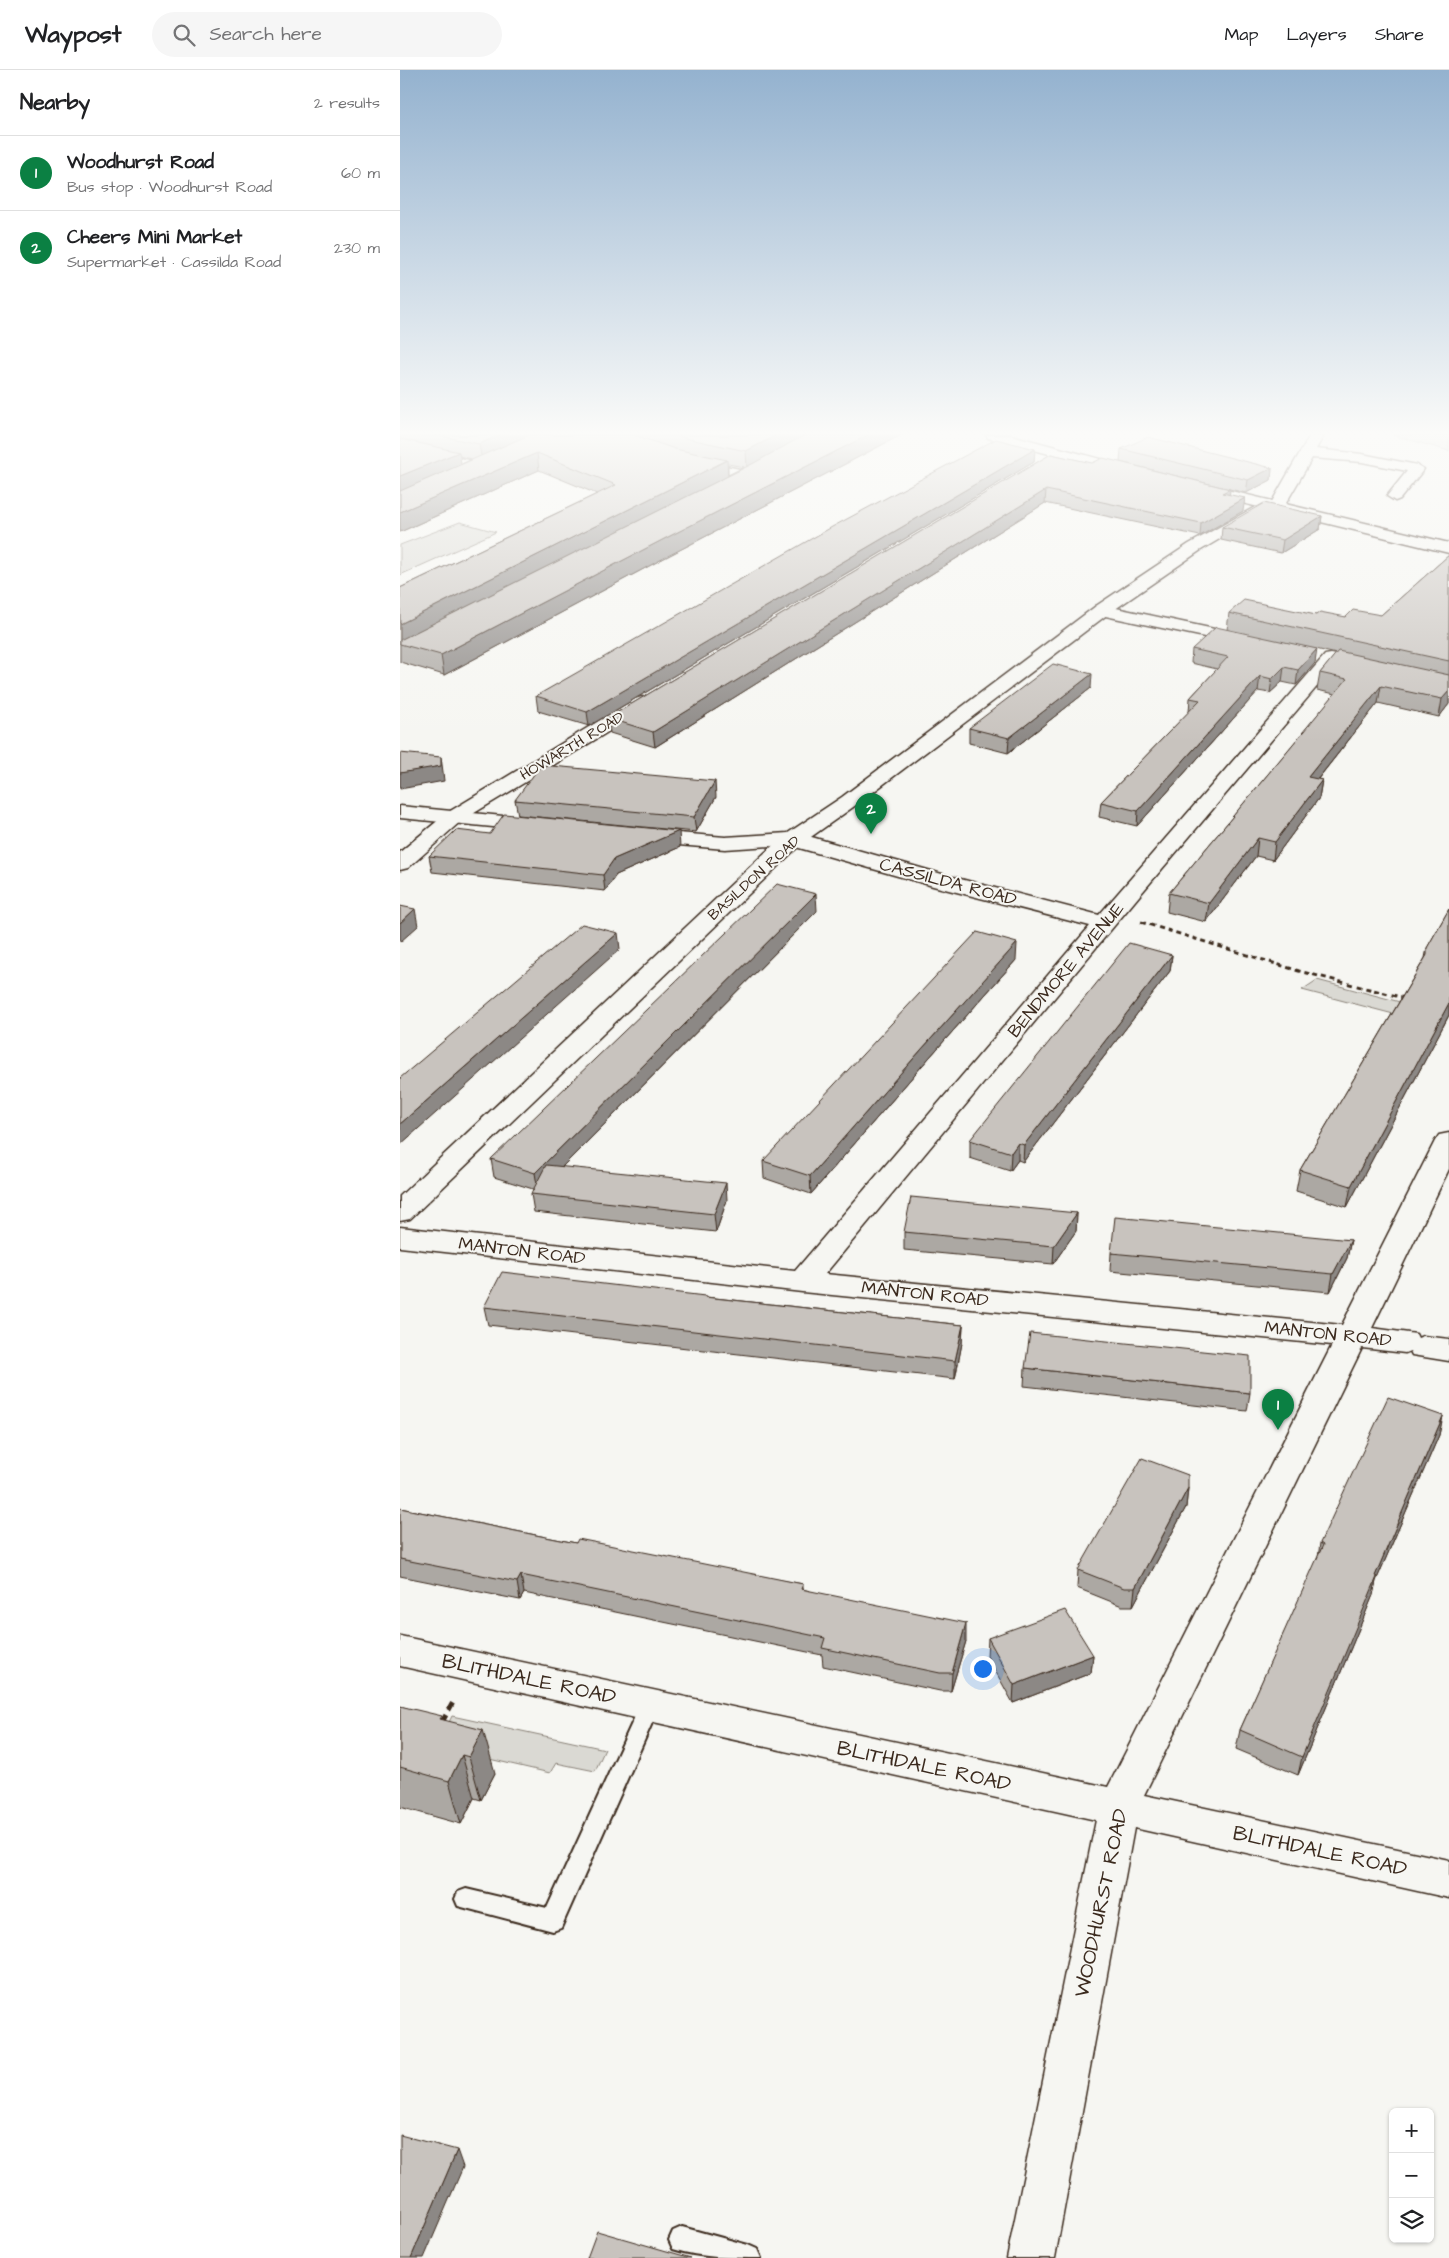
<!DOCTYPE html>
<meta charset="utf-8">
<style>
body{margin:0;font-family:"Architects Daughter",sans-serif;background:#f6f6f6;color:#202124}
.controls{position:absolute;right:15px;bottom:15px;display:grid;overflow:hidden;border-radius:8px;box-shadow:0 1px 4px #0004}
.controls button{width:45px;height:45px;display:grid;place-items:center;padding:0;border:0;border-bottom:1px solid #e0e0e0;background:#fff;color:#202124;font:25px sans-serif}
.you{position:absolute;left:582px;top:1598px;width:18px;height:18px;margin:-12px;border:4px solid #fff;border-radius:50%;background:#1a73e8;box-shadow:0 0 0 8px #1a73e833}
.badge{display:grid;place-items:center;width:32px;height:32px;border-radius:50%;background:#0b8043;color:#fff;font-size:16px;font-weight:700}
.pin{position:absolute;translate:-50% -41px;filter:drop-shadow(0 1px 2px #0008)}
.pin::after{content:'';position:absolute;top:26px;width:18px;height:15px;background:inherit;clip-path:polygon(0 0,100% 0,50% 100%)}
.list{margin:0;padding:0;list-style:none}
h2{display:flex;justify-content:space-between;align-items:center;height:65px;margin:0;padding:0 20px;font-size:21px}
h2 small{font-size:16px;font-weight:400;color:#757577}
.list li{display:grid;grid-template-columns:32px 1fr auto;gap:15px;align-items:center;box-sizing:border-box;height:75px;padding:0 20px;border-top:1px solid #e0e0e0}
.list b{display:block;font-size:19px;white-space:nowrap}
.list p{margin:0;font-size:16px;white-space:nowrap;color:#757577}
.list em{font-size:16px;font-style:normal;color:#757577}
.icon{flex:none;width:28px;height:28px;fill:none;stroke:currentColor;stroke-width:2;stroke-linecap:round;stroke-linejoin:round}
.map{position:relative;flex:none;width:1049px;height:2188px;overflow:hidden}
header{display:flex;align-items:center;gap:30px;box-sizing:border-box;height:70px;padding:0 25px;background:#fff;border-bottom:1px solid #e0e0e0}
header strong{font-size:24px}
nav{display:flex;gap:28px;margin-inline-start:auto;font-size:18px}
.search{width:350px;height:45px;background:#f6f6f6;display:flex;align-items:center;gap:12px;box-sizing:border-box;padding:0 18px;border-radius:28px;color:#757577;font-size:19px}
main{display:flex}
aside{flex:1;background:#fff}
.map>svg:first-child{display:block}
.green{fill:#dad9d3;stroke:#8a8278}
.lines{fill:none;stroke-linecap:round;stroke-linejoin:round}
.service-casing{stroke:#3b2a1e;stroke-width:4}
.minor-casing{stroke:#3b2a1e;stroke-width:3}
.tertiary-casing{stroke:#3b2a1e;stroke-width:3}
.secondary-casing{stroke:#3b2a1e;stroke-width:3}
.primary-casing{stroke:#3b2a1e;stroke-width:3}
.path-far1{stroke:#3b2a1e;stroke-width:3;stroke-dasharray:5 4;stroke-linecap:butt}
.path{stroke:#3b2a1e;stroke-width:5;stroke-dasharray:8 5.5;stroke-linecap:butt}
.service{fill:#f6f6f2;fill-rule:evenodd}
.minor{fill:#f6f6f2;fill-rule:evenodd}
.tertiary{fill:#f6f6f2;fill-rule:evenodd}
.secondary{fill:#f6f6f2;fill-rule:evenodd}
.primary{fill:#f6f6f2;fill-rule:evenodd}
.wall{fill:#aca8a3;stroke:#3b2a1e;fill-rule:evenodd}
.shaded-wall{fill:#8c8885;stroke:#3b2a1e}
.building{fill:#c8c3be;stroke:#3b2a1e}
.labels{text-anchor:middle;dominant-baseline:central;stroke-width:4;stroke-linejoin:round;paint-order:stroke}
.far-street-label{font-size:15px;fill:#3b2a1e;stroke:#f6f6f2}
.street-label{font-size:18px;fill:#3b2a1e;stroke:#f6f6f2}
.near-street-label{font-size:21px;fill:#3b2a1e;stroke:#f6f6f2}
</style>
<header>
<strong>Waypost</strong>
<div class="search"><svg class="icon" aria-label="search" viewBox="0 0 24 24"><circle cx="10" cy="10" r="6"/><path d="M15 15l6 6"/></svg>Search here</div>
<nav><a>Map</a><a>Layers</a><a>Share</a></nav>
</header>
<main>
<aside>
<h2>Nearby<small>2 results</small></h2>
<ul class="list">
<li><span class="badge">1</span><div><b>Woodhurst Road</b><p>Bus stop · Woodhurst Road</p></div><em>60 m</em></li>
<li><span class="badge">2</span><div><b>Cheers Mini Market</b><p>Supermarket · Cassilda Road</p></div><em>230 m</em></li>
</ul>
</aside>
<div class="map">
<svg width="1049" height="2188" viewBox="0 0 1049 2188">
<rect width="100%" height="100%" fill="#f6f6f2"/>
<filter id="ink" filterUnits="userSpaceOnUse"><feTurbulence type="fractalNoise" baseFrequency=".02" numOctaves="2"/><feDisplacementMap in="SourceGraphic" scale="10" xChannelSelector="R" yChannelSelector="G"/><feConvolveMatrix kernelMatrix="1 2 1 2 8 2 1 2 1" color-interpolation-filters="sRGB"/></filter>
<g filter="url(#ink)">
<g class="green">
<path d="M 993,365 L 1049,365 L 1049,381 Z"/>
<path d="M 60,452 L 96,462 L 0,505 L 0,475 Z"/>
<path d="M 917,910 L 1049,945 L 1043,957 L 902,920 Z"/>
<path d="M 52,1646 L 205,1679 L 195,1701 L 156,1693 L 150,1703 L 37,1677 Z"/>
</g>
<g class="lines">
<defs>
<g id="service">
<path d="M 250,1626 L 257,1629 L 260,1635 L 161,1858 L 153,1861 L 58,1836 L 55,1829 L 58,1822 L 66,1819 L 147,1838 L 243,1629 Z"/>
<path d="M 282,2157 L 348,2175 L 357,2179 L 361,2188 C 331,2188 301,2188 273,2179 L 269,2170 L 273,2161 Z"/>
</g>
<g id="minor">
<path d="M 910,365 L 923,367 L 916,379 L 962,384 L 1017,395 L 1024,399 L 1000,429 L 995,431 L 987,426 L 1007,401 L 962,392 L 912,388 L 882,440 L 872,440 L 869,437 Z"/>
<path d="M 0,375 L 87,394 L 89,397 L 82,401 L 0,383 Z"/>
<path d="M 292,389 L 354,402 L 356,405 L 349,409 L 287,396 L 285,393 Z"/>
<path d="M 702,535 L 847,566 L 853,567 L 856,571 L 853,575 L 847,576 L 696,544 L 693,540 L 696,536 Z"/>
<path d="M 931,584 L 937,585 L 940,589 L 937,593 L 739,826 L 425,1204 L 942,1255 L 1035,1071 L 1039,1065 L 1049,1063 L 1049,1099 L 972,1258 L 1016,1264 L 1018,1268 L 1023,1266 L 1049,1269 L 1049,1291 L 1012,1285 L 1010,1281 L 1005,1283 L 962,1278 L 744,1725 L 1049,1790 L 1049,1828 L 734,1758 L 655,2188 L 607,2188 L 696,1750 L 0,1596 L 0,1566 L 708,1717 L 932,1275 L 402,1222 L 0,1177 L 0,1157 L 395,1201 L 690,856 L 533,816 L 385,774 L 382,769 L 385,764 L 393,763 L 401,764 L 549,806 L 699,845 L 925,585 Z"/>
<path d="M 242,627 L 249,629 L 252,633 L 249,637 L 61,751 L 8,798 L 0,800 L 0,782 L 47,743 L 235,629 Z"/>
</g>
<path id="tertiary" d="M 393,763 L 401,764 L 404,769 L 401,774 L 10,1149 L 0,1151 L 0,1126 L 385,764 Z"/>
<g id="secondary">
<path d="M 855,437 L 863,442 L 860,445 L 801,480 L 708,544 L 456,735 L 401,774 L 325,779 L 243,772 L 235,771 L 232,766 L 235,761 L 243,760 L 325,767 L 388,763 L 442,727 L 696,536 L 789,474 Z"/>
<path d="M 0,736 L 135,749 L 143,750 L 146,755 L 143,760 L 135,761 L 0,748 Z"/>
</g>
<g id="primary">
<path d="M 586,365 L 611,365 L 734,398 L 736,401 L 729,405 L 588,368 Z"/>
<path d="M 810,416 L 1049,473 L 1049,483 L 805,424 L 802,421 L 805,418 Z"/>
</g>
</defs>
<use href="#service" class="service-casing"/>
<use href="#minor" class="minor-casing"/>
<use href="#tertiary" class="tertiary-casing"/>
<use href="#secondary" class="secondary-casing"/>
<use href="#primary" class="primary-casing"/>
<path class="path-far1" d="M 741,852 L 899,901 L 1004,928"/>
<path class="path" d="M 42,1652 L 55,1629"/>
<use href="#service" class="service"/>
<use href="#minor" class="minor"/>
<use href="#tertiary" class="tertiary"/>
<use href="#secondary" class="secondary"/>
<use href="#primary" class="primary"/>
</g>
<g class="wall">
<path d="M 0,365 L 501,365 L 268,486 L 44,605 L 0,592 L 0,518 L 197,424 L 139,400 L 0,462 ZM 60,386 L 66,388 L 73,389 L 61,394 ZM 328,394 L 344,397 L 328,405 Z"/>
<path d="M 635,379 L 634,392 L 189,656 L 138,641 L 136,626 Z"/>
<path d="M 721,379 L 872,398 L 871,410 L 846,423 L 720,392 Z"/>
<path d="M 651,384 L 829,425 L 843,441 L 800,466 L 645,433 L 255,677 L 210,663 L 208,648 Z"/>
<path d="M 922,446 L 920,459 L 881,483 L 821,470 L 822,457 Z"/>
<path d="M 1049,485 L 1049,634 L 1039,647 L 978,633 L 918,709 L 922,710 L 919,728 L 873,790 L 856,786 L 806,852 L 767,842 L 769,823 L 935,624 L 917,620 L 920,603 L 936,584 L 916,579 L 915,593 L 896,615 L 882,612 L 870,623 L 858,621 L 737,756 L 699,747 L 701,732 L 789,642 L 790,628 L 817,599 L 791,593 L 792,579 L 827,560 L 829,543 L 916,545 L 946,547 L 981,545 Z"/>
<path d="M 691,618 L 608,683 L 569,673 L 569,658 Z"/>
<path d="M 316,727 L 296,762 L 118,745 L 115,730 Z"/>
<path d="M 90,764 L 280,777 L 216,805 L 205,821 L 32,802 L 29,786 Z"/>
<path d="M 1049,839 L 1049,945 L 947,1137 L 896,1121 L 900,1100 L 1025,888 L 1027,878 Z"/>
<path d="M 417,841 L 162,1097 L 327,1130 L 316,1162 L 134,1142 L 131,1124 L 133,1119 L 94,1107 L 91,1089 Z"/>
<path d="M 772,885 L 770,901 L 623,1092 L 618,1090 L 610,1101 L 570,1088 L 570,1070 Z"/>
<path d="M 616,890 L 521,997 L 411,1124 L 364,1108 L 363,1091 Z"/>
<path d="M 677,1143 L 676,1161 L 653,1194 L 504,1180 L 504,1162 Z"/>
<path d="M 951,1170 L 947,1188 L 930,1222 L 710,1201 L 711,1183 Z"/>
<path d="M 306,1227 L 563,1255 L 562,1273 L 555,1309 L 88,1255 L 84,1237 Z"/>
<path d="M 625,1298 L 850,1323 L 847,1341 L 624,1316 Z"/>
<path d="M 1043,1346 L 1039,1365 L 976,1511 L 973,1525 L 898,1705 L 836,1679 L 840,1660 L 918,1488 L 920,1473 Z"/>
<path d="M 788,1418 L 786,1437 L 733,1536 L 722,1536 L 677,1518 L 678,1500 Z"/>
<path d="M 0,1438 L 176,1473 L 403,1514 L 403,1519 L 566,1571 L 551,1621 L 540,1621 L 423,1596 L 422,1585 L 124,1523 L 120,1530 L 0,1506 Z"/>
<path d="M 588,1568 L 693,1585 L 691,1603 L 613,1633 L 587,1586 Z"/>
<path d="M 0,1636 L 43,1649 L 95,1703 L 81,1730 L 74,1728 L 61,1754 L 0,1737 Z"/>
</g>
<g class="shaded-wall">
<path d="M 100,365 L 139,365 L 82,391 L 79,374 Z"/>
<path d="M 377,365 L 409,365 L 347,398 L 346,381 Z"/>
<path d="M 468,365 L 501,365 L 268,486 L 44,605 L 41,585 L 266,468 Z"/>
<path d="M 635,379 L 634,392 L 189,656 L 187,642 Z"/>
<path d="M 59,382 L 62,399 L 0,425 L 0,406 Z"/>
<path d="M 137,383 L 139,400 L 0,462 L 0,442 Z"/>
<path d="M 327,390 L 328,407 L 0,574 L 0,554 Z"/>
<path d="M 872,398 L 871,410 L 846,423 L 848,410 Z"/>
<path d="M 830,419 L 829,432 L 822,423 Z"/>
<path d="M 646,420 L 645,433 L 255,677 L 253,662 Z"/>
<path d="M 845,428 L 843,441 L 800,466 L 801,453 Z"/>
<path d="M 922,446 L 920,459 L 881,483 L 883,470 Z"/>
<path d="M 917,579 L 915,593 L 896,615 L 898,600 Z"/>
<path d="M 884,597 L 882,612 L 870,623 L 872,609 Z"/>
<path d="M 692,604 L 691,618 L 608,683 L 609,668 Z"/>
<path d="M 860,606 L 858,621 L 737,756 L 738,741 Z"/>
<path d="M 981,616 L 978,633 L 905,725 L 908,707 Z"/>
<path d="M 1049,621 L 1049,634 L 1039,647 L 1042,629 Z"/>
<path d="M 41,687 L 43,702 L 44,711 L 0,719 L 0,703 Z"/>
<path d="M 922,710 L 919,728 L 873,790 L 875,772 Z"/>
<path d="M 315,711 L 316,727 L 296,762 L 294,747 Z"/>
<path d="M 279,761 L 280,777 L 216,805 L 205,821 L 203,805 L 214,789 Z"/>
<path d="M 858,768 L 856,786 L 806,852 L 809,833 Z"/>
<path d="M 416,824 L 417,841 L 138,1121 L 135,1103 Z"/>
<path d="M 15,839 L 18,856 L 0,872 L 0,853 Z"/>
<path d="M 218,863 L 220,879 L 0,1075 L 0,1054 Z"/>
<path d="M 617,873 L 616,890 L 521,997 L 411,1124 L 410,1106 L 521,980 Z"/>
<path d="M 772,885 L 770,901 L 623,1092 L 624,1075 Z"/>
<path d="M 1049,933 L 1049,945 L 947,1137 L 951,1116 Z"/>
<path d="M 618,1073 L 618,1090 L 610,1101 L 611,1083 Z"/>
<path d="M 326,1113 L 327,1130 L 316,1162 L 314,1144 Z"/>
<path d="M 677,1143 L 676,1161 L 653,1194 L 654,1176 Z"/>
<path d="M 951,1170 L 947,1188 L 930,1222 L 933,1204 Z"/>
<path d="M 563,1255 L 562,1273 L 555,1309 L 555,1291 Z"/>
<path d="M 1043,1346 L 1039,1365 L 976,1511 L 973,1525 L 898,1705 L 902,1687 L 975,1506 Z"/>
<path d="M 788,1418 L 786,1437 L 733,1536 L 735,1518 Z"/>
<path d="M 121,1505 L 124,1523 L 120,1530 L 117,1512 Z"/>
<path d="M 566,1553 L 566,1571 L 551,1621 L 552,1603 Z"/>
<path d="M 693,1585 L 691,1603 L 613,1633 L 614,1615 Z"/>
<path d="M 83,1660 L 95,1703 L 81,1730 L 69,1687 Z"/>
<path d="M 62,1685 L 74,1728 L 61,1754 L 49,1711 Z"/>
<path d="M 57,2080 L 63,2097 L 24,2188 L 11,2188 Z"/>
</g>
<g class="building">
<path d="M 36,365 L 100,365 L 79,374 Z"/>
<path d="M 129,365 L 234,365 L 275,379 L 327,390 L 0,554 L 0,518 L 216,415 L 137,383 L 0,442 L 0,421 Z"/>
<path d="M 276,365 L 377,365 L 346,381 L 285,368 Z"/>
<path d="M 405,365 L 468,365 L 266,468 L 41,585 L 0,574 L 0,570 L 354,393 Z"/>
<path d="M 748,367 L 872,398 L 848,410 L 721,379 Z"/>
<path d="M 0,369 L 59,382 L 0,406 Z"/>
<path d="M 596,369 L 635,379 L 187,642 L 136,626 L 432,457 Z"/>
<path d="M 651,384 L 692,393 L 703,388 L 830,419 L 822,423 L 845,428 L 801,453 L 646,420 L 253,662 L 208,648 Z"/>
<path d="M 864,433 L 922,446 L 883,470 L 822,457 Z"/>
<path d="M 1049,485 L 1049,591 L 829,543 L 844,530 L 916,545 L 920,542 L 946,547 L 953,540 L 981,545 Z"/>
<path d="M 816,557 L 917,579 L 898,600 L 884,597 L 872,609 L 860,606 L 738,741 L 701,732 L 800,630 L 790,628 L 828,587 L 792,579 Z"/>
<path d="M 938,581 L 1049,605 L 1049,621 L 1042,629 L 981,616 L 908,707 L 922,710 L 875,772 L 858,768 L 809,833 L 769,823 L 947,609 L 920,603 Z"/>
<path d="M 653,594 L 692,604 L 609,668 L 569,658 Z"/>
<path d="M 0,683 L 41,687 L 41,696 L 0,703 Z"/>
<path d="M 141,695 L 315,711 L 294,747 L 115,730 Z"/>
<path d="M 104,744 L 279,761 L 214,789 L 203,805 L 29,786 L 56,760 L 90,764 Z"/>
<path d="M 377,814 L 416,824 L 135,1103 L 91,1089 Z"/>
<path d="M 0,836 L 15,839 L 0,853 Z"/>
<path d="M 1049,839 L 1049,933 L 951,1116 L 900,1100 L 1027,885 L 1027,878 Z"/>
<path d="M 182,854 L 218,863 L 0,1054 L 0,1008 Z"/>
<path d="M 577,862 L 617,873 L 521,980 L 410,1106 L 363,1091 Z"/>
<path d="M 729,873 L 772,885 L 624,1075 L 618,1073 L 611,1083 L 570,1070 Z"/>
<path d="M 146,1095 L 326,1113 L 314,1144 L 131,1124 Z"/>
<path d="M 511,1127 L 677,1143 L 654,1176 L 504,1162 Z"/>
<path d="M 715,1147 L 951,1170 L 933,1204 L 711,1183 Z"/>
<path d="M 102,1202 L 305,1226 L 305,1227 L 563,1255 L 555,1291 L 84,1237 Z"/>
<path d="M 630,1263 L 850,1286 L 850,1323 L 625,1298 Z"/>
<path d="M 988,1327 L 1043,1346 L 975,1506 L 977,1507 L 902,1687 L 840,1660 L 923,1475 L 920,1473 Z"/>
<path d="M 742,1388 L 788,1405 L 788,1418 L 735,1518 L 724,1518 L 678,1500 Z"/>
<path d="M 0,1438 L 176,1473 L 178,1469 L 294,1492 L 403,1514 L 401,1519 L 566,1553 L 552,1603 L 540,1603 L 422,1578 L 425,1568 L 121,1505 L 117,1512 L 0,1489 Z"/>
<path d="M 665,1540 L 693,1585 L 614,1615 L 588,1568 Z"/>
<path d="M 0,1636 L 42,1646 L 40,1649 L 83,1660 L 69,1687 L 62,1685 L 49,1711 L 0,1697 Z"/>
<path d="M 0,2065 L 57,2080 L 11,2188 L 0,2188 Z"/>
<path d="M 197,2161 L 291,2188 L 187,2188 Z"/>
</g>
</g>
<linearGradient id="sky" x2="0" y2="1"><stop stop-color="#94b2cf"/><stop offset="0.54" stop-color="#fbfbf9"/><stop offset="1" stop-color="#fbfbf9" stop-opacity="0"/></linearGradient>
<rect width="1049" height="672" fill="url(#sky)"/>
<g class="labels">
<g class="far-street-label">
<text transform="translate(172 676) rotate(-31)">HOWARTH ROAD</text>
<text transform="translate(354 808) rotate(-42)">BASILDON ROAD</text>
</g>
<g class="street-label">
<text transform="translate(548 812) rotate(15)">CASSILDA ROAD</text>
<text transform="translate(666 900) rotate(-50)">BENDMORE AVENUE</text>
<text transform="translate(122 1181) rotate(7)">MANTON ROAD</text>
<text transform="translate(525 1224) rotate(6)">MANTON ROAD</text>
<text transform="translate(928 1264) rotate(6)">MANTON ROAD</text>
</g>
<g class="near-street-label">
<text transform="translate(129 1609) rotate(12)">BLITHDALE ROAD</text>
<text transform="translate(524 1696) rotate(12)">BLITHDALE ROAD</text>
<text transform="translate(920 1781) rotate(12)">BLITHDALE ROAD</text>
<text transform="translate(701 1833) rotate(-78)">WOODHURST ROAD</text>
</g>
</g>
</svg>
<div class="controls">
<button>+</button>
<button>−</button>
<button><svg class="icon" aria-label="layers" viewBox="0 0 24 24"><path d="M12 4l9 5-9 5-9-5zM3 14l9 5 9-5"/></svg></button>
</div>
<div class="you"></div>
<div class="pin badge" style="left:878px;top:1360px">1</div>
<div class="pin badge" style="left:471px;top:764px">2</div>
</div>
</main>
